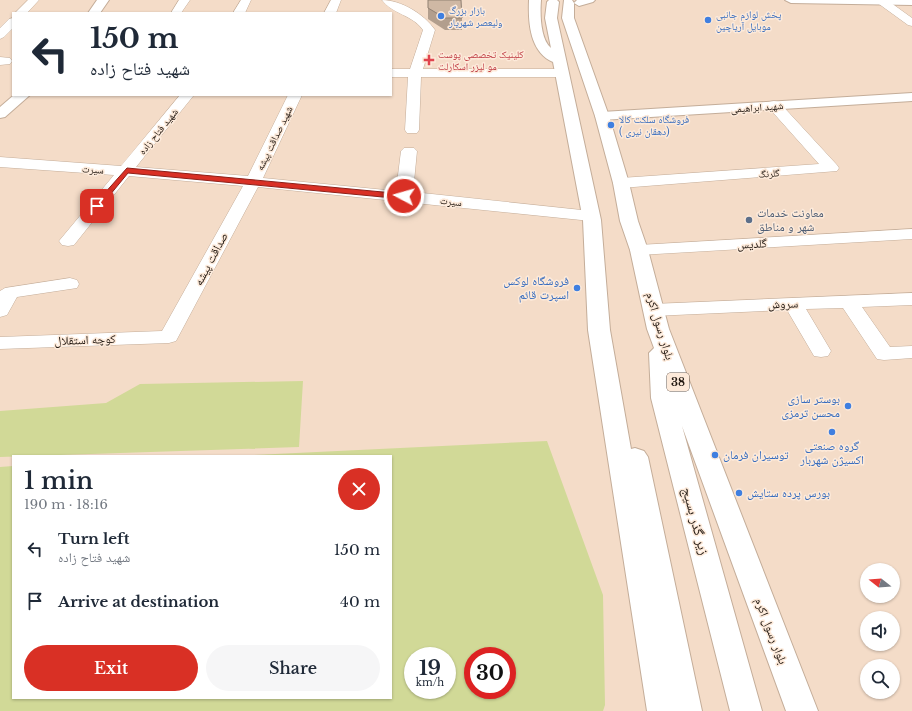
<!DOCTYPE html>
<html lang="en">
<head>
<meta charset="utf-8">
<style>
	body { margin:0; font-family:"Libre Baskerville","Noto Naskh Arabic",serif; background:#f6f6f7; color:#1f2937; height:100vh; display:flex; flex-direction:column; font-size:15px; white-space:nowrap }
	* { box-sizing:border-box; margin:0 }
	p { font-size:13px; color:#747a83 }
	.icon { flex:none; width:22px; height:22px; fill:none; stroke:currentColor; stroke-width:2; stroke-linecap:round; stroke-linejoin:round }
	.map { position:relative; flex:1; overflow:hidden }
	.panel { position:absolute; left:12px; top:455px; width:380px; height:244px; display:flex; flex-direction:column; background:#fff; border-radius:0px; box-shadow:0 1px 3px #0004 }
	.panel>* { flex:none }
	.banner { position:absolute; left:12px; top:12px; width:380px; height:84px; border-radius:0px; box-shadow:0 1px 3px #0004; background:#fff; color:#1f2937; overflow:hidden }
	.needle { width:26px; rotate:287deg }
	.controls { position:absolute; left:860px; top:563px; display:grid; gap:8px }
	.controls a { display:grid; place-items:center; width:40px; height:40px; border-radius:50%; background:#fff; box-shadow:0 1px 3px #0004; font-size:20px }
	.speed { position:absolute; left:404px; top:647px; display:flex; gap:8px; font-size:20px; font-weight:700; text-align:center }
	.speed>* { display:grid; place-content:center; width:52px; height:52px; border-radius:50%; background:#fff; box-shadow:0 1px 3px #0004; line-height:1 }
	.speed small { font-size:10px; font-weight:400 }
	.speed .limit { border:6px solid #d22; background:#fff; color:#111 }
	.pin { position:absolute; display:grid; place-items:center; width:34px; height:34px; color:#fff; margin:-17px; border-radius:8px; box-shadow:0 2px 6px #0006 }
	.me { position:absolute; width:44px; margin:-22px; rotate:276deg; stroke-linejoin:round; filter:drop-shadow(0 0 3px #0008) }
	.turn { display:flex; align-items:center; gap:14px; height:84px; padding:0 12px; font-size:18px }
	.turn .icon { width:52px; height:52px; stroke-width:2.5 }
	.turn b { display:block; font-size:28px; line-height:34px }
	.round { display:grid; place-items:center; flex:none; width:42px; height:42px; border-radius:21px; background:#f6f6f7 }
	.overview { display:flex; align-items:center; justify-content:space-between; height:68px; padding:0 12px }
	h1 { font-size:24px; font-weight:600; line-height:30px }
	.button { display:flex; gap:8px; margin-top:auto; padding:8px 12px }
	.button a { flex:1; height:46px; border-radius:24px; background:#d93025; color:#fff; font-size:16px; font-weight:600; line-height:46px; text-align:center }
	.button a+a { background:#f6f6f7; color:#1f2937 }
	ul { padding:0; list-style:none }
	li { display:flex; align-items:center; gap:12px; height:52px; padding:0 12px }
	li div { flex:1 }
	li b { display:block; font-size:15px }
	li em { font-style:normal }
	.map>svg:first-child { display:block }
	.green { fill:#d1d997; fill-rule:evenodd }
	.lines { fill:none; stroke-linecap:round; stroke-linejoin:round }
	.street-casing { stroke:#c4ad99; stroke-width:1 }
	.secondary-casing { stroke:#c4ad99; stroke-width:2 }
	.primary-casing { stroke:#c4ad99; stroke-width:2 }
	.street { fill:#fff; fill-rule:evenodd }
	.secondary { fill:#fff; fill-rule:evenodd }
	.primary { fill:#fff; fill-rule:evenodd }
	.wall { fill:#b29e8d }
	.building { fill:#cfb8a4; stroke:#918173 }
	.route { fill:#d93025; stroke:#8d1f18 }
	.shop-dot { fill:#3f7fe0; stroke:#fdeada; stroke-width:1.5 }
	.health-dot { fill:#e0444e; stroke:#fdeada; stroke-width:1.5 }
	.service-dot { fill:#5c6f8a; stroke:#fdeada; stroke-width:1.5 }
	.labels { text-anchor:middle; stroke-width:3; stroke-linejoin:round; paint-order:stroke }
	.far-shop-label { font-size:10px; fill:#366cbe; stroke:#fdeada; text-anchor:start }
	.far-health-label { font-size:10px; fill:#be3a42; stroke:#fdeada; text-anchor:start }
	.far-street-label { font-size:10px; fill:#201710; stroke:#fdeada }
	.shield { fill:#fdeada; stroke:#62564d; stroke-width:1 }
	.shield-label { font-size:11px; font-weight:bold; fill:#201710 }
	.service-label { font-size:12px; fill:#4e5e75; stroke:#fdeada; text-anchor:start }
	.street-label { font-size:12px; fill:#201710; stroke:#fdeada }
	.shop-label { font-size:12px; fill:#366cbe; stroke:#fdeada; text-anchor:end }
	.near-street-label { font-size:14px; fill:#201710; stroke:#fdeada }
</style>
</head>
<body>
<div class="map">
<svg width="912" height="711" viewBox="0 0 912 711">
	<rect width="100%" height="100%" fill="#f4dcc8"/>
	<path class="green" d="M303,381L299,447L0,457V411L106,403L140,384Z
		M547,441L603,595L605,705L603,711H0V467L13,466V698H391V456H234ZM413,656H447V690H413ZM473,656H507V690H473Z"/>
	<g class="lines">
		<g class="street-casing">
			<path id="street" d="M28,0H39L27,13H15Z
				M179,0H190L181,13H171Z
				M241,0H251L245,13H233Z
				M331,0H341L336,13H324Z
				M382,0C401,0 424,14 435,30L423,69H561L567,73L561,77H421L419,130L417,133H407L405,130L408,77H391V69H410L423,30C413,15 392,14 382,0Z
				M879,0H887L912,18V26L908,25L879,4L878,2Z
				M13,18V28L4,37L0,39V28L9,19Z
				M0,57L10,58L12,61L10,64L0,65Z
				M180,95H194L136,167L248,176L288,95H302L263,178L396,191L401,151L404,148H414L417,151L413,192L591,211L597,212L599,216L597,220L591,221L258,187L176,341L169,343L0,349V337L162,331L243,186L129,176L74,245L68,246L62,245L59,241L114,175L0,167V157L121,166Z
				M774,101L779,102L837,165L839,168L837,171L621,188L615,186L613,183L615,180L621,178L819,164L769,108L767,105L769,102Z
				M912,229V239L639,255L633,254L630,250L633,246L639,245Z
				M70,278L77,280L79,284L77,288L17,297L7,315L0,317V291L5,288Z
				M912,293V305L862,307L890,347L912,346V358L884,360L877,359L843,308L806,309L831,351L828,356L821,357L814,356L787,310L653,316L646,314L643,310L646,306L653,304Z"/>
		</g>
		<g class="secondary-casing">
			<path id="secondary" d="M97,0H109L100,13H88Z
				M912,93V101L602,120L597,119L595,116L597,113L602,112Z
				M14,95H30L5,117L0,118V107Z"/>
		</g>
		<g class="primary-casing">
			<path id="primary" d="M529,0H541C540,13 540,39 551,48L545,18L547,2L549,0H557L559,2L557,18L601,220L610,330L631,449L635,448L644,451L648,457L702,711H647L588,330L583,220L553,62C530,52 528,23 529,0Z
				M564,0H572L574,3L577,0H595L593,2L579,6L574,3V18L609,116L629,183L638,221L648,250L669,329L818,711H786L682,426L762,711H730L651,398L649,353L654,348L647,329L630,250L620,221L613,183L595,116L562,18Z
				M785,0H912V5L791,3Z"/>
		</g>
		<use href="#street" class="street"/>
		<use href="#secondary" class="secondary"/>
		<use href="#primary" class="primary"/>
	</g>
	<path class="wall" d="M428,0L462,18V30H445L428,19Z"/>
	<path class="building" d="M428,0H461L462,18H445L428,8Z"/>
	<path class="route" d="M127,168L404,194L408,196L404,199L128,173L100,207H95V204Z"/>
	<g class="shop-dot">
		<circle cx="441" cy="16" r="4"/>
		<circle cx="708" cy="20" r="4"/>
		<circle cx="611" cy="125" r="4"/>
		<circle cx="577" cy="288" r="4"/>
		<circle cx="848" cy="406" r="4"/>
		<circle cx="832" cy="432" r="4"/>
		<circle cx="715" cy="455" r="4"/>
		<circle cx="739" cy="493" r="4"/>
	</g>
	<path class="health-dot" d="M427 54h4v4h4v4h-4v4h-4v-4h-4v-4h4z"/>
	<circle class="service-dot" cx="749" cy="220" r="4"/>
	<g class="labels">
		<g class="far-shop-label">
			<text x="449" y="14">بازار بزرگ<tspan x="449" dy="12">ولیعصر شهریار</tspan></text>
			<text x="716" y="18">پخش لوازم جانبی<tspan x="716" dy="12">موبایل آریاچین</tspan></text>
			<text x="619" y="123">فروشگاه سلکت کالا<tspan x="619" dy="12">( دهقان نیری)</tspan></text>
		</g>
		<g class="far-health-label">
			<text x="438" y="58">کلینیک تخصصی پوست<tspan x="438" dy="12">مو لیزر اسکارلت</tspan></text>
		</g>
		<g class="far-street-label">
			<text transform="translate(757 107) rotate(-4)" y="4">شهید ابراهیمی</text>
			<text transform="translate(158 131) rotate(-51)" y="4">شهید فتاح زاده</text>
			<text transform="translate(274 138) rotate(-64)" y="4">شهید صداقت پیشه</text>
			<text transform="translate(93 169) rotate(4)" y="4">سیرت</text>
			<text transform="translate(769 173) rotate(-4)" y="4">گلرنگ</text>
			<text transform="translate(451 201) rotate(6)" y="4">سیرت</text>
		</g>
		<rect class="shield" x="667" y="373" width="22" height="18" rx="3"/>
		<g class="shield-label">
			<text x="678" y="386">38</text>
		</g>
		<g class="service-label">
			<text x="757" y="217">معاونت خدمات<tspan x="757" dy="14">شهر و مناطق</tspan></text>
		</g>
		<g class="street-label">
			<text transform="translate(752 244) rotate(-3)" y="4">گلدیس</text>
			<text transform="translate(211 259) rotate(-62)" y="4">صداقت پیشه</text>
			<text transform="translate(783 304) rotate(-2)" y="4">سروش</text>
			<text transform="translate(660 326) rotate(73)" y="4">بلوار رسول اکرم</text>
			<text transform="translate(85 340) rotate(-2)" y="4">کوچه استقلال</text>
			<text transform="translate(771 631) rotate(69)" y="4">بلوار رسول اکرم</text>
		</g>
		<g class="shop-label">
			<text x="569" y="285">فروشگاه لوکس<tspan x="569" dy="14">اسپرت قائم</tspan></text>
			<text x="840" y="403">بوستر سازی<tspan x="840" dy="14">محسن ترمزی</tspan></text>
			<text x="832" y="450" text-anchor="middle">گروه صنعتی<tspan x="832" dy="14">اکسیژن شهربار</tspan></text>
			<text x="723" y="459" text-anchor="start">توسیران فرمان</text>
			<text x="747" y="497" text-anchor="start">بورس پرده ستایش</text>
		</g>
		<g class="near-street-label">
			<text transform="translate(696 521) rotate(75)" y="5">زیر گذر بسیج</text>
		</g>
	</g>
</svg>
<div class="controls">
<a><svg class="needle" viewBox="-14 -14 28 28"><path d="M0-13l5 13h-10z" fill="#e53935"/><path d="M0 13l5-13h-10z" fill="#747a83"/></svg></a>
<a><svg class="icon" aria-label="sound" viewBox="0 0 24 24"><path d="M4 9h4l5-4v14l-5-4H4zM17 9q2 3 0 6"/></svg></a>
<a><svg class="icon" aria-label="search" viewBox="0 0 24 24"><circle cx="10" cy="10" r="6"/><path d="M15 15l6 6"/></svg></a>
</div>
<div class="speed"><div>19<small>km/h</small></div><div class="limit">30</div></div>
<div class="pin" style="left:97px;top:206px;background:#d93025"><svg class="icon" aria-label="arrive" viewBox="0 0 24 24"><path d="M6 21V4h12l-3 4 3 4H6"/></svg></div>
<svg class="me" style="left:404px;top:196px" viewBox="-20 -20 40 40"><circle r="17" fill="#d93025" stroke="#fff" stroke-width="3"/><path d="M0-11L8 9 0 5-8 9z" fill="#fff"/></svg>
<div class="banner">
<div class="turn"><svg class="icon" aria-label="left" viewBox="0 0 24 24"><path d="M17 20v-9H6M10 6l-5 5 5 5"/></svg><div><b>150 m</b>شهید فتاح زاده</div></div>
</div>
<section class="panel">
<div class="overview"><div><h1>1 min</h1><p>190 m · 18:16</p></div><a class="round" style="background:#d93025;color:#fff"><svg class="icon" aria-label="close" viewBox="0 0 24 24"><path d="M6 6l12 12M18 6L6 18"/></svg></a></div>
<ul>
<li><svg class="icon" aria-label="left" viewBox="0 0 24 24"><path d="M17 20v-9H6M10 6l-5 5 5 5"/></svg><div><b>Turn left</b><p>شهید فتاح زاده</p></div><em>150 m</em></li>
<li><svg class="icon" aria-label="arrive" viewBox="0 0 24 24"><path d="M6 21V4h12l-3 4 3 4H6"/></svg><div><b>Arrive at destination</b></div><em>40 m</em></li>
</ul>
<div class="button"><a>Exit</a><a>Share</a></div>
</section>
</div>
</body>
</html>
